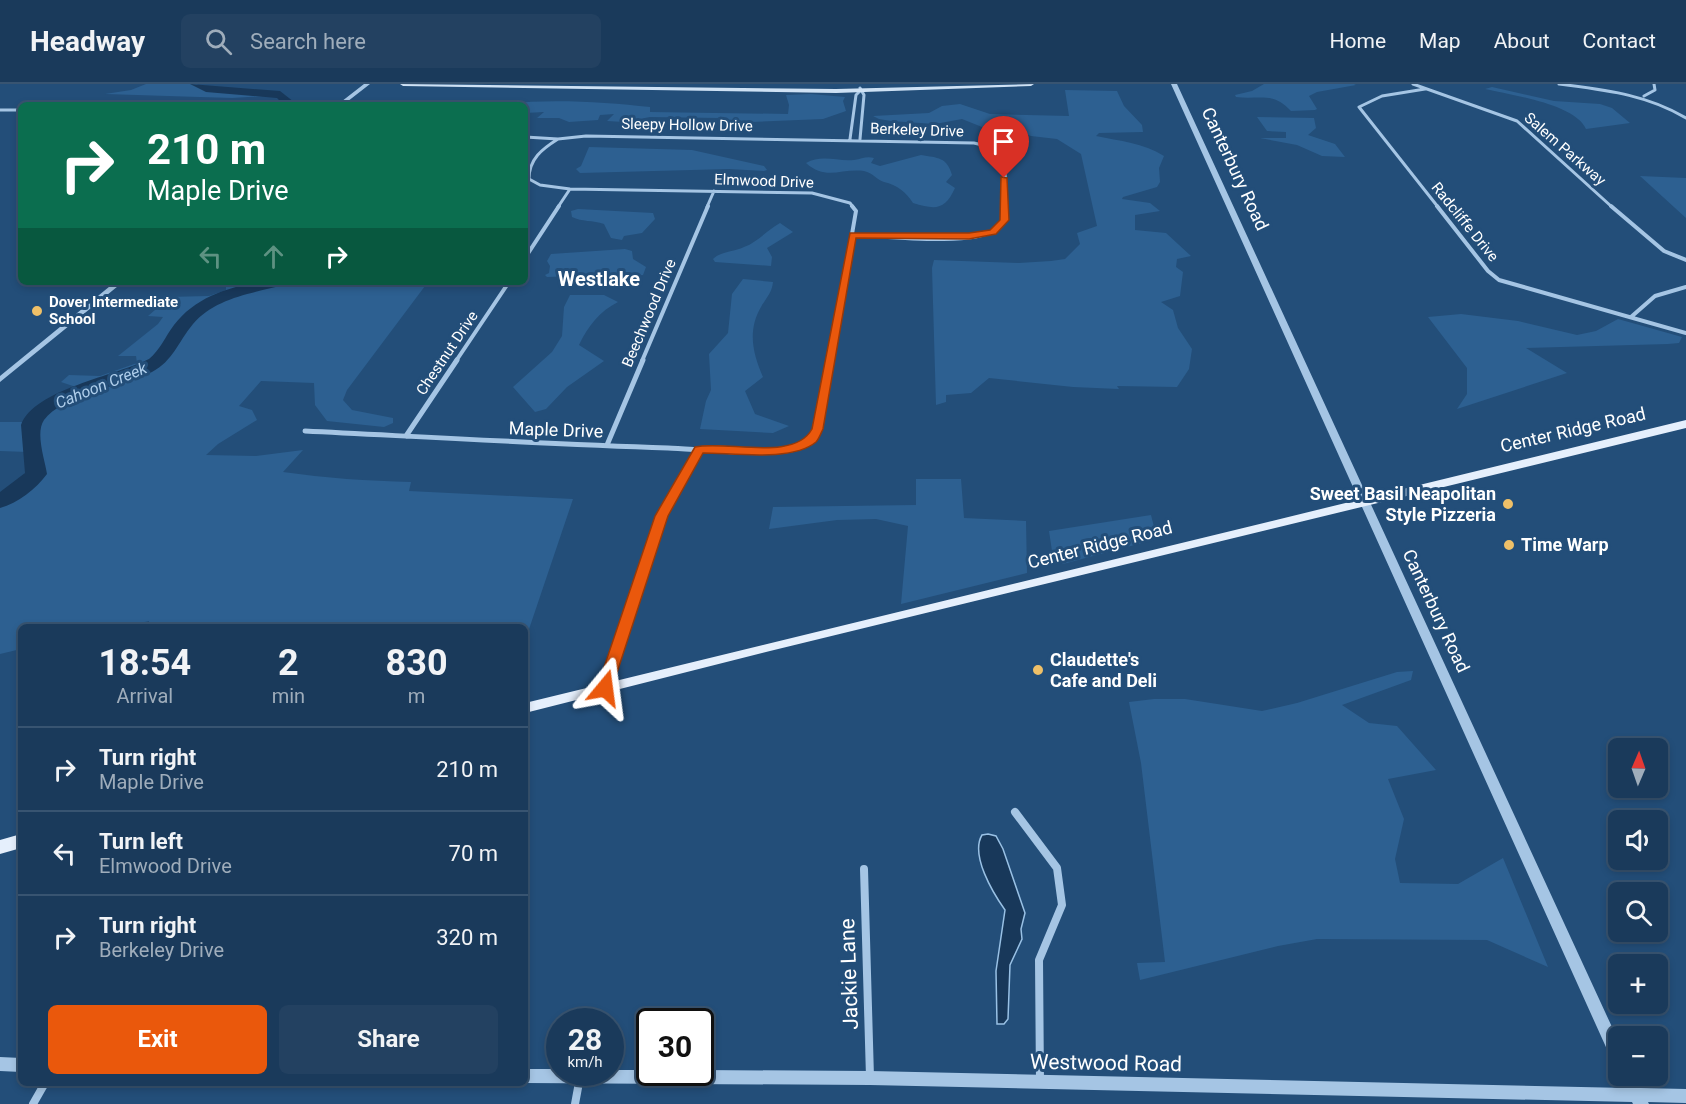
<!DOCTYPE html>
<html lang="en">
<head>
<meta charset="utf-8">
<style>
	body { margin:0; font-family:Roboto,sans-serif; background:#234161; color:#f1f3f6; height:100vh; display:flex; flex-direction:column; font-size:22px; white-space:nowrap }
	* { box-sizing:border-box; margin:0 }
	p { font-size:20px; color:#9fadbb }
	.icon { flex:none; width:33px; height:33px; fill:none; stroke:currentColor; stroke-width:2; stroke-linecap:round; stroke-linejoin:round }
	.map { position:relative; flex:1; overflow:hidden }
	.side { position:absolute; left:18px; top:540px; width:510px; height:462px; display:flex; flex-direction:column; background:#1a3a5b; border-radius:9px; box-shadow:0 3px 9px #0003,0 0 0 2px #385471 }
	.side>* { flex:none }
	.guide { position:absolute; left:18px; top:18px; width:510px; height:183px; border-radius:9px; box-shadow:0 3px 9px #0003,0 0 0 2px #385471; background:#0b6e4f; color:#fff; overflow:hidden }
	.needle { width:39px; rotate:2deg }
	.buttons { position:absolute; left:1608px; top:654px; display:grid; gap:12px }
	.buttons a { display:grid; place-items:center; width:60px; height:60px; border-radius:9px; background:#1a3a5b; box-shadow:0 3px 9px #0003,0 0 0 2px #385471; font-size:30px }
	.speed { position:absolute; left:546px; top:924px; display:flex; gap:12px; font-size:30px; font-weight:700; text-align:center }
	.speed>* { display:grid; place-content:center; width:78px; height:78px; border-radius:50%; background:#1a3a5b; box-shadow:0 3px 9px #0003,0 0 0 2px #385471; line-height:1 }
	.speed small { font-size:15px; font-weight:400 }
	.speed .limit { border:3px solid #111; border-radius:9px; background:#fff; color:#111 }
	.pin { position:absolute; display:grid; place-items:center; width:51px; height:51px; color:#fff; margin:-62px -26px; border-radius:50% 50% 50% 0; rotate:-45deg; box-shadow:0 0 6px #0007 }
	.pin .icon { rotate:45deg }
	.me { position:absolute; width:66px; margin:-33px; rotate:16deg; stroke-linejoin:round; filter:drop-shadow(0 0 4px #0008) }
	.turn { display:flex; align-items:center; gap:21px; height:126px; padding:0 30px; font-size:27px }
	.turn .icon { width:78px; height:78px; stroke-width:2.5 }
	.turn b { display:block; font-size:42px; line-height:51px }
	.lanes { display:flex; align-items:center; height:57px; padding:0 30px; background:#0003; justify-content:center; gap:30px; direction:ltr }
	.lanes .off { opacity:.35 }
	.eta { display:flex; justify-content:space-evenly; align-items:center; height:102px; text-align:center }
	.eta b { font-size:36px; font-weight:700; line-height:42px }
	.primary-button { display:flex; gap:12px; margin-top:auto; padding:12px 30px }
	.primary-button a { flex:1; height:69px; border-radius:9px; background:#ea580c; color:#fff; font-size:24px; font-weight:700; line-height:69px; text-align:center }
	.primary-button a+a { background:#234161; color:#f1f3f6 }
	ul { padding:0; list-style:none }
	li { display:flex; align-items:center; gap:18px; height:84px; padding:0 30px; border-top:2px solid #385471 }
	li div { flex:1 }
	li b { display:block; font-size:22px }
	li em { font-style:normal }
	header { display:flex; align-items:center; gap:36px; box-sizing:border-box; height:84px; padding:0 30px; background:#1a3a5b; border-bottom:2px solid #385471 }
	header strong { font-size:28px }
	nav { display:flex; gap:33px; margin-inline-start:auto; font-size:21px }
	.search { width:420px; height:54px; background:#234161; display:flex; align-items:center; gap:15px; box-sizing:border-box; padding:0 21px; border-radius:9px; color:#9fadbb; font-size:22px }
	.map>svg:first-child { display:block }
	.green { fill:#2d6091 }
	.water { fill:#18385a; stroke:#99c1e5; stroke-width:1.5 }
	.lines { fill:none; stroke-linecap:round; stroke-linejoin:round }
	.river { fill:#18385a; fill-rule:evenodd }
	.minor-far4 { stroke:#a5c5e4; stroke-width:3 }
	.minor-far3 { stroke:#a5c5e4; stroke-width:4 }
	.minor-far2 { stroke:#a5c5e4; stroke-width:5 }
	.minor-far1 { stroke:#a5c5e4; stroke-width:7 }
	.minor { stroke:#a5c5e4; stroke-width:8 }
	.tertiary { fill:#a5c5e4; fill-rule:evenodd }
	.secondary { fill:#cee1f4; fill-rule:evenodd }
	.primary { fill:#e5effc; fill-rule:evenodd }
	.route { fill:#ea580c; stroke:#983908; stroke-width:1.5 }
	.poi-dot { fill:#efc068; stroke:#234e79; stroke-width:2 }
	.labels { text-anchor:middle; stroke-width:6; stroke-linejoin:round; paint-order:stroke }
	.far-street-label { font-size:15px; fill:#fff; stroke:#234e79 }
	.far-poi-label { font-size:15px; font-weight:bold; fill:#fff; stroke:#234e79; text-anchor:start }
	.far-water-label { font-size:16px; font-style:italic; fill:#b0cfec; stroke:#234e79 }
	.street-label { font-size:18px; fill:#fff; stroke:#234e79 }
	.poi-label { font-size:18px; font-weight:bold; fill:#fff; stroke:#234e79; text-anchor:start }
	.far-district-label { font-size:20px; font-weight:bold; fill:#fff; stroke:#234e79 }
	.near-street-label { font-size:21px; fill:#fff; stroke:#234e79 }
</style>
</head>
<body>
<header>
<strong>Headway</strong>
<div class="search"><svg class="icon" aria-label="search" viewBox="0 0 24 24"><circle cx="10" cy="10" r="6"/><path d="M15 15l6 6"/></svg>Search here</div>
<nav><a>Home</a><a>Map</a><a>About</a><a>Contact</a></nav>
</header>
<div class="map">
<svg width="1686" height="1020" viewBox="0 0 1686 1020">
	<rect width="100%" height="100%" fill="#234e79"/>
	<path class="green" d="M146,0H196L206,4L280,11L232,14L105,10L131,6Z
		M1264,0H1354L1356,1L1317,8L1309,12L1317,25L1315,26L1291,27C1273,7 1260,16 1236,13L1235,11L1252,7Z
		M1492,3L1554,17L1600,20L1612,24L1630,39L1586,45C1575,20 1511,11 1485,5Z
		M1065,6L1117,7L1124,22L1142,41L1143,48L1099,49L1096,52C1120,57 1143,59 1164,72L1159,84L1160,98L1157,103L1123,113L1122,115L1150,119L1160,127L1135,131V146L1166,149L1191,172L1177,175L1176,183L1183,188L1180,212L1161,218L1173,226L1178,244L1192,265L1189,285L1177,303L1117,302L1119,305L1073,303L989,294L971,309L946,311V318L936,321L932,184L934,176L1019,179L1051,177L1065,175L1080,160L1077,149L1097,142L1081,70L1057,55L1031,52L1002,41L982,43L962,35L935,40L891,37L879,35L873,32L929,29L942,22L960,20L990,30L1069,32Z
		M811,10L845,13L843,17L846,27L823,35L724,39L720,34L650,33L624,38L607,37L614,30L600,31L598,36L569,38L559,34H537L544,28L525,29V21H499C545,14 604,18 650,23V28L788,30L789,21L786,11Z
		M1257,33L1314,34L1316,44L1308,51L1335,60L1345,73L1322,72L1297,61L1260,54H1286V48L1267,47Z
		M589,63L692,66L764,82L767,86L764,87L729,85L580,89L576,85L581,82Z
		M921,71C938,74 947,73 952,91L946,98L955,104C945,126 936,126 913,119C906,108 897,101 884,98C877,96 873,89 864,87C841,84 826,97 806,79C822,70 838,78 854,76C862,75 866,72 874,74L871,79L880,82Z
		M1640,92L1686,94V134Z
		M578,125L653,129L655,135L642,149L624,152L622,156L611,154L604,140C593,136 582,138 572,133L571,127Z
		M780,139L793,148L767,164L772,173L771,182L715,178L713,175C721,167 734,168 744,163C758,158 767,146 780,139Z
		M625,165L632,167L633,175L646,183L643,191L593,197L574,192L547,193L545,191L549,189L550,182L547,177L551,170Z
		M743,195L773,198C772,209 766,214 761,223C747,247 753,270 763,293L745,307L755,330L789,342L773,349L700,345L706,317L711,306L709,270L728,249L732,210Z
		M226,198H428L347,306L343,316L352,326L393,334V339L384,343L327,337L315,321L314,299L261,297L239,322L252,326L257,336L218,360L206,371L256,372L303,366L283,388C325,394 368,397 411,398L409,407L573,415L525,557V543H149V537L123,543H21V565L0,570V409L24,395L28,368L0,367V338H24L48,315L79,304L61,298L69,291L100,292L137,279L136,272H118L158,240L163,233L148,232L170,213L209,212L226,206Z
		M570,211H604L618,218C600,227 588,242 579,261L604,277L567,303L546,325L535,328L513,303L552,268L562,252L564,223Z
		M1461,230L1518,237L1577,251L1596,247L1618,235L1682,253L1679,259L1668,260L1526,264L1567,289L1457,325L1467,310V284L1428,233Z
		M916,395H961L964,434L1026,437L1027,489L901,520L908,442L876,435L837,436L769,445L773,423L916,421Z
		M1151,431L1157,455L1063,480L1052,467L1049,447Z
		M1413,587L1411,596L1342,621L1369,639L1397,642L1436,686L1388,695L1404,735L1395,775L1400,799L1458,800L1503,774L1548,883L1487,856L1317,855L1278,862L1140,896L1137,879L1165,878L1141,679L1129,618L1154,615H1185L1262,627L1297,619L1397,588Z"/>
	<path class="water" d="M988,750L996,752L1003,765L1025,829L1021,845L1022,855L1010,881L1008,935L1004,940H997L996,887L1005,826C993,809 970,771 982,751Z"/>
	<g class="lines">
		<path class="river" d="M190,0L280,7L294,18L291,21H276L280,17L277,14L206,8Z
			M256,198H286L284,201C252,209 215,214 193,240C178,258 173,277 152,288C124,301 61,312 44,336C35,349 45,376 47,390C36,405 18,419 0,424V408L25,389L21,341C34,305 116,292 149,275C160,266 165,253 174,241C195,214 224,205 256,198Z"/>
		<path class="minor-far4" d="M1413,0L1517,37L1612,123
			M1559,0C1604,6 1646,10 1686,34
			M860,4L864,11L860,55
			M1425,5L1382,12L1359,23L1438,123
			M1644,12L1655,6L1654,0
			M0,26H21
			M525,53L558,55L586,52L974,59C1011,66 1005,93 1006,123
			M558,55C542,65 529,75 529,95L540,101L570,105L812,109L850,119L853,123
			M850,55L856,11L860,7
			M558,123L570,105
			M707,123L714,107"/>
		<path class="minor-far3" d="M1437,122L1488,187L1499,196L1686,249
			M1611,122L1664,167L1686,176
			M853,151C886,152 969,162 995,146C1004,140 1006,131 1006,122
			M525,174L559,122
			M1631,233L1655,212L1686,203
			M456,277L509,198
			M642,277L708,122
			M830,277L856,127L852,122"/>
		<path class="minor-far2" d="M305,347C426,353 547,360 668,364C700,365 777,375 803,360C824,347 826,299 830,276
			M406,352L457,276
			M607,361L643,276
			M649,471L662,432L699,365"/>
		<path class="minor-far1" d="M605,604L650,470"/>
		<path class="minor" d="M1015,728L1057,784L1062,821L1039,876L1040,999
			M864,785L870,993
			M33,1020L45,999
			M575,1020L580,993"/>
		<path class="tertiary" d="M364,0H370L343,21H337Z
			M1171,0H1177L1618,956V978L1613,977L1610,972Z
			M115,198H123L0,298V292Z
			M0,973L21,974V988L0,987Z
			M525,985H560V988H610V986H650V988H700V986L870,987L1626,1004L1620,992H1636L1641,1004L1686,1005V1019L1648,1018L1649,1020H1633L1632,1018L870,1001L525,999Z"/>
		<path class="secondary" d="M400,0L836,5L1034,0L1031,2L836,9L403,2Z"/>
		<path class="primary" d="M1686,336V344L770,567L525,629V619Z
			M21,750V764L0,770V756Z"/>
	</g>
	<path class="route" d="M1001,93L1007,94L1009,136L996,150L969,155L856,154L823,345C821,349 819,355 816,358C792,378 733,369 703,369L668,432L612,604L610,607H600L597,604L655,432L695,363C726,356 794,378 812,345L850,149H969L990,146L1000,136Z"/>
	<g class="poi-dot">
		<circle cx="37" cy="227" r="6"/>
		<circle cx="1508" cy="420" r="6"/>
		<circle cx="1509" cy="461" r="6"/>
		<circle cx="1038" cy="586" r="6"/>
	</g>
	<g class="labels">
		<g class="far-street-label">
			<text transform="translate(687 41) rotate(1)" y="5">Sleepy Hollow Drive</text>
			<text transform="translate(917 46) rotate(2)" y="5">Berkeley Drive</text>
			<text transform="translate(1565 65) rotate(41)" y="5">Salem Parkway</text>
			<text transform="translate(764 97) rotate(2)" y="5">Elmwood Drive</text>
			<text transform="translate(1465 138) rotate(51)" y="5">Radcliffe Drive</text>
			<text transform="translate(649 229) rotate(-67)" y="5">Beechwood Drive</text>
			<text transform="translate(447 269) rotate(-56)" y="5">Chestnut Drive</text>
		</g>
		<g class="far-poi-label">
			<text x="49" y="223">Dover Intermediate<tspan x="49" dy="17">School</tspan></text>
		</g>
		<g class="far-water-label">
			<text transform="translate(101 301) rotate(-22)" y="6">Cahoon Creek</text>
		</g>
		<g class="street-label">
			<text transform="translate(1235 85) rotate(65)" y="6">Canterbury Road</text>
			<text transform="translate(556 346) rotate(2)" y="6">Maple Drive</text>
			<text transform="translate(1573 346) rotate(-13)" y="6">Center Ridge Road</text>
			<text transform="translate(1100 461) rotate(-14)" y="6">Center Ridge Road</text>
			<text transform="translate(1436 527) rotate(65)" y="6">Canterbury Road</text>
		</g>
		<g class="poi-label">
			<text x="1496" y="416" text-anchor="end">Sweet Basil Neapolitan<tspan x="1496" dy="21">Style Pizzeria</tspan></text>
			<text x="1521" y="467">Time Warp</text>
			<text x="1050" y="582">Claudette's<tspan x="1050" dy="21">Cafe and Deli</tspan></text>
		</g>
		<g class="far-district-label">
			<text x="599" y="202">Westlake</text>
		</g>
		<g class="near-street-label">
			<text transform="translate(849 890) rotate(-92)" y="7">Jackie Lane</text>
			<text transform="translate(1106 979) rotate(1)" y="7">Westwood Road</text>
		</g>
	</g>
</svg>
<div class="buttons">
<a><svg class="needle" viewBox="-14 -14 28 28"><path d="M0-13l5 13h-10z" fill="#e53935"/><path d="M0 13l5-13h-10z" fill="#9fadbb"/></svg></a>
<a><svg class="icon" aria-label="sound" viewBox="0 0 24 24"><path d="M4 9h4l5-4v14l-5-4H4zM17 9q2 3 0 6"/></svg></a>
<a><svg class="icon" aria-label="search" viewBox="0 0 24 24"><circle cx="10" cy="10" r="6"/><path d="M15 15l6 6"/></svg></a>
<a>+</a>
<a>−</a>
</div>
<div class="speed"><div>28<small>km/h</small></div><div class="limit">30</div></div>
<div class="pin" style="left:1004px;top:94px;background:#d93025"><svg class="icon" aria-label="arrive" viewBox="0 0 24 24"><path d="M6 21V4h12l-3 4 3 4H6"/></svg></div>
<svg class="me" style="left:605px;top:604px" viewBox="-20 -20 40 40"><path d="M0-17L14 15 0 8-14 15z" fill="#ea580c" stroke="#fff" stroke-width="4"/></svg>
<div class="guide">
<div class="turn"><svg class="icon" aria-label="right" viewBox="0 0 24 24"><path d="M7 20v-9h11M14 6l5 5-5 5"/></svg><div><b>210 m</b>Maple Drive</div></div>
<div class="lanes"><svg class="icon off" aria-label="left" viewBox="0 0 24 24"><path d="M17 20v-9H6M10 6l-5 5 5 5"/></svg><svg class="icon off" aria-label="ahead" viewBox="0 0 24 24"><path d="M12 20V5M6 11l6-6 6 6"/></svg><svg class="icon" aria-label="right" viewBox="0 0 24 24"><path d="M7 20v-9h11M14 6l5 5-5 5"/></svg></div>
</div>
<section class="side">
<div class="eta">
<div><b>18:54</b><p>Arrival</p></div>
<div><b>2</b><p>min</p></div>
<div><b>830</b><p>m</p></div>
</div>
<ul>
<li><svg class="icon" aria-label="right" viewBox="0 0 24 24"><path d="M7 20v-9h11M14 6l5 5-5 5"/></svg><div><b>Turn right</b><p>Maple Drive</p></div><em>210 m</em></li>
<li><svg class="icon" aria-label="left" viewBox="0 0 24 24"><path d="M17 20v-9H6M10 6l-5 5 5 5"/></svg><div><b>Turn left</b><p>Elmwood Drive</p></div><em>70 m</em></li>
<li><svg class="icon" aria-label="right" viewBox="0 0 24 24"><path d="M7 20v-9h11M14 6l5 5-5 5"/></svg><div><b>Turn right</b><p>Berkeley Drive</p></div><em>320 m</em></li>
</ul>
<div class="primary-button"><a>Exit</a><a>Share</a></div>
</section>
</div>
</body>
</html>
